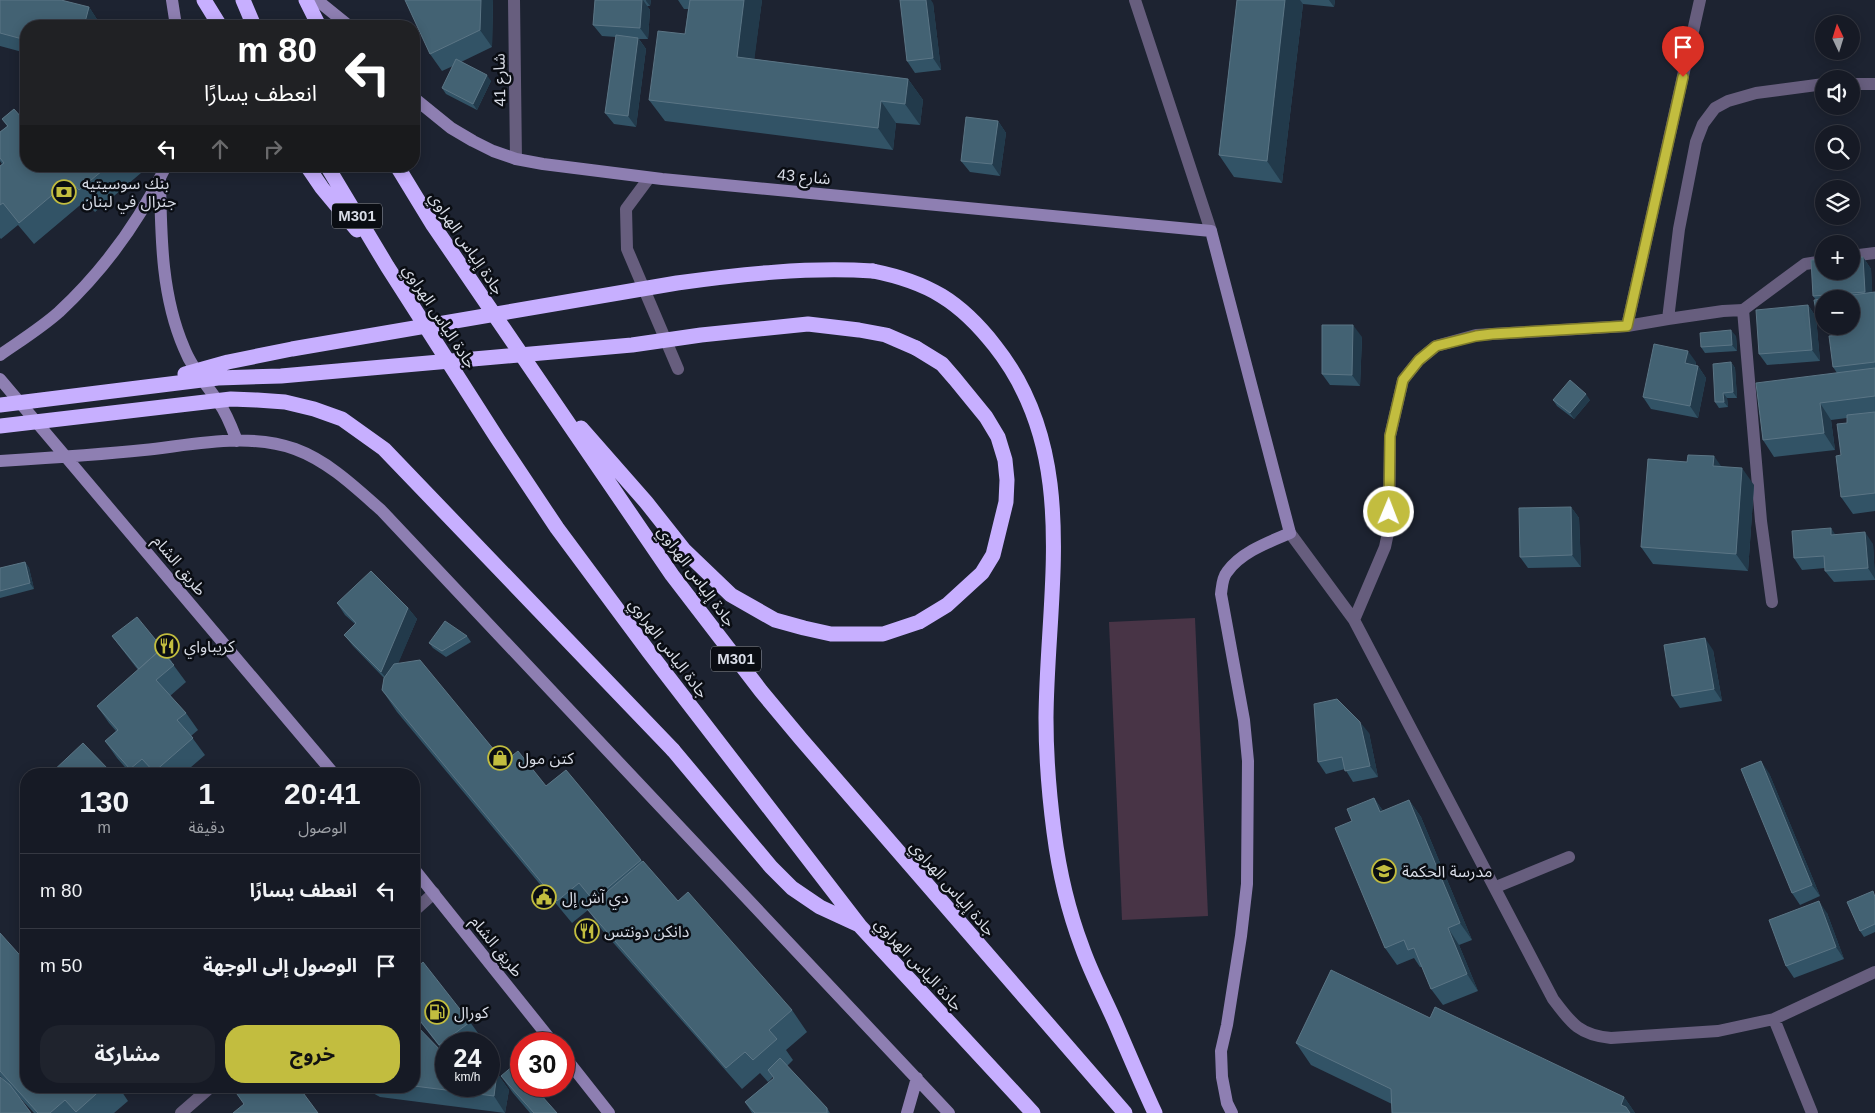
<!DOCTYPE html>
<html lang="ar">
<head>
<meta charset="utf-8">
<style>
	body { margin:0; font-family:Helvetica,"Noto Sans Arabic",sans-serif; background:#1f232d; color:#f1f3f6; direction:rtl; height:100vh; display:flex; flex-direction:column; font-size:19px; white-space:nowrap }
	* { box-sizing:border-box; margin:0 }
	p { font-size:16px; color:#9ea1a7 }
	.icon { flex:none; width:28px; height:28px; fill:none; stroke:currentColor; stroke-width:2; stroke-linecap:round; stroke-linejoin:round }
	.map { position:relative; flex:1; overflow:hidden; direction:ltr }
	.side { position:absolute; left:20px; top:768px; width:400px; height:325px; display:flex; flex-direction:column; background:#161a25; border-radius:20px; box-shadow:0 2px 12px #0003,0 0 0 1px #353842; direction:rtl }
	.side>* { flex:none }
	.guide { position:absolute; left:20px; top:20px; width:400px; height:152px; border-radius:20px; box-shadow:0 2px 12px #0003,0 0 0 1px #353842; direction:rtl; background:#202124; color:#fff; overflow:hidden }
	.needle { width:32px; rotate:356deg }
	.controls { position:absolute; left:1815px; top:15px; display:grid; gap:10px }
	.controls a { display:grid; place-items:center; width:45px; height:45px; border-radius:50%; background:#161a25; box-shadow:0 2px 12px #0003,0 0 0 1px #353842; font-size:25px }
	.speed { position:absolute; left:435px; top:1032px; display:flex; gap:10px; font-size:25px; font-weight:700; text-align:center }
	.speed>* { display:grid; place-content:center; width:65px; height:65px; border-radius:50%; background:#161a25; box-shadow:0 2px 12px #0003,0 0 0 1px #353842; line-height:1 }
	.speed small { font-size:12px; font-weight:400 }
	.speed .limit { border:8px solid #d22; background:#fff; color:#111 }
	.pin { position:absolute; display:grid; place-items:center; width:42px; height:42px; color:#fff; margin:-51px -21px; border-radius:50% 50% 50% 0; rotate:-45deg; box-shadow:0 0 5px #0007 }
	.pin .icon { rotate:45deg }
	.me { position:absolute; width:55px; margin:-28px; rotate:1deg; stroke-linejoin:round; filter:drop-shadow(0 0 4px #0008) }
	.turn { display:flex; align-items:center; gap:18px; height:105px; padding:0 20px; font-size:22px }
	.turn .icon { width:65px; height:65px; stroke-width:2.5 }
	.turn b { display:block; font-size:35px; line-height:42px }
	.lanes { display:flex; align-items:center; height:48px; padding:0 20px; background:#0003; justify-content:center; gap:25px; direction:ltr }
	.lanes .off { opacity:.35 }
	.eta { display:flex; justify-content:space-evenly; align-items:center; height:85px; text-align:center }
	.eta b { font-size:30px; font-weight:700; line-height:35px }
	.cta { display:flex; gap:10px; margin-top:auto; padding:10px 20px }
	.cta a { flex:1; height:58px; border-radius:20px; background:#c2bd3f; color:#111; font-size:20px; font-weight:700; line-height:58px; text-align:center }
	.cta a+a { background:#1f232d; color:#f1f3f6 }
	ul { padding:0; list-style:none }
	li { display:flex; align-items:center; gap:15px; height:75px; padding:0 20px; border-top:1px solid #353842 }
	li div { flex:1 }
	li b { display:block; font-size:19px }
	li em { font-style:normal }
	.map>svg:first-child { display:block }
	.pitch { fill:#483446 }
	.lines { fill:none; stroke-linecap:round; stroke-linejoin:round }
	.lane { stroke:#675e7e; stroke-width:12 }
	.street { stroke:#675e7e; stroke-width:12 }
	.secondary { stroke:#8e7fb2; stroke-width:12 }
	.highway { stroke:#c7afff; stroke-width:15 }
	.highway-bridge { stroke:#c7afff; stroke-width:15 }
	.wall { fill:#325366 }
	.shaded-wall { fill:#223a4b }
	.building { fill:#436273; stroke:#5b7585 }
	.route-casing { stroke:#7e7b29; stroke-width:12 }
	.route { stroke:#c2bd3f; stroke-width:9 }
	.labels { text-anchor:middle; stroke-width:5; stroke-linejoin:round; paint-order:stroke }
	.shield { fill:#0a0d13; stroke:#9a9ea7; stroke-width:1 }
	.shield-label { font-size:15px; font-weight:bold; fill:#d8dce6 }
	.street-label { font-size:16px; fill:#d8dce6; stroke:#0a0d13 }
	.poi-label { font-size:16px; fill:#d8dce6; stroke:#0a0d13; text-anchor:start }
</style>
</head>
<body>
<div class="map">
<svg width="1875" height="1113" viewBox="0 0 1875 1113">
	<rect width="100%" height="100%" fill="#1d2331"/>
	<path class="pitch" d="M1195,618L1208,916L1122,920L1109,622Z"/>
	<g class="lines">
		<path class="lane" d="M649,178L626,209L627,249L678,369
			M1851,256L1875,253
			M1743,310L1805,264L1824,261
			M1496,887L1569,857"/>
		<path class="street" d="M514,0L516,159
			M1135,0L1211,231
			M1851,84H1875
			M1668,319L1723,311L1743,310L1761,521L1772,602
			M1627,326L1700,0
			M1290,533L1354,620L1553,999C1571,1023 1579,1035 1611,1038L1718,1031L1774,1019L1812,1113
			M1354,620L1385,547L1389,528L1390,436L1403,380L1419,360L1436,346L1476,335L1627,326L1668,319L1679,229L1696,142L1703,124L1715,108L1728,101L1756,93L1824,84
			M414,911L434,893
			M1774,1019L1875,972
			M181,1113L212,1086"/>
		<path class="secondary" d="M172,0L176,26
			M317,0L349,26
			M414,98L451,128L473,141L493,151L516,159L543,164L662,179L1211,231L1290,533C1269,542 1241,552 1227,572C1222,578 1222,587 1221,594L1244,720L1248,761L1247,884L1241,936L1227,1025L1221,1051L1222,1077L1227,1103L1232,1113
			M160,178C161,235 161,295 184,348C192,369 207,385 219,403C227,414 232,428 237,441
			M0,355C20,341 41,328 59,312C103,271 140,220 166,166
			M0,379L334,774
			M0,461C48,458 96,455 144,450C192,445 248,432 295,449C328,461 355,487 381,510L949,1113
			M414,869L554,1044
			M564,1056L609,1113
			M907,1113L917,1078"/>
		<path class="highway" d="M204,0L220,26
			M243,0L254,26
			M306,0L319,26
			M307,166L322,188L357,230
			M327,166L387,266L497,438L557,528L649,652L860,926L1033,1113
			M397,166L433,225L672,575L761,691L801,739L1125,1113
			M873,271C928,282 960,301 995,346C1081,454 1047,591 1046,718C1046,756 1049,794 1054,832C1059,871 1068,910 1082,947C1091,973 1104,997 1115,1022C1128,1052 1141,1083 1155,1113
			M581,428L646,502L684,550L731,595L775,620L804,628L831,634H883L919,622L947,605L982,573L993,555L1006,502L1007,480L1005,460L998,437L986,417L955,379L942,364L916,348
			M673,750L771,867L792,888L820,907L859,925"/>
		<path class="highway-bridge" d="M185,374L228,362L292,349L677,283C742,274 807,267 873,271
			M0,405L218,378L281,376L632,345L701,335L808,324L859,330L886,335L916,348
			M0,426L231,399L257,400L285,402L314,409L342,419L384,449L673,750"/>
	</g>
	<path class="wall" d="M0,0L89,7L100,24L26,26V53L0,46Z
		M493,0L492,47L461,62L491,81L477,110L446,94L442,88L453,66L442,71L430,54Z
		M595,0H651L650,6H647L650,10L648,39H639L646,49L636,127L614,124L605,113L616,37L602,36L593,25Z
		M678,0H762L754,59L908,79L923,100L920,125L896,123L893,150L665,121L649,100L685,34L688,9H684Z
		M1237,0H1335L1334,7L1303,4L1282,183L1234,177L1219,155Z
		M933,3L941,70L915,73L907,61Z
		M14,109L26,166H136L141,173L95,212L85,201L34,244L18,225L1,239L0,238V166L2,164L0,161V132L7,126L2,119Z
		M998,121L1006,133L1000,176L970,172L961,161Z
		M1863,257L1871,269L1872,293L1875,292V511L1853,514L1841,497V455L1847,423V418L1831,420L1835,450L1774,457L1763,440L1837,373L1833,367L1842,335L1851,326L1824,299V326H1840L1825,328L1817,316L1816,300L1813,296Z
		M1808,305L1816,317L1820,361L1767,365L1759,354Z
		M1736,336L1737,351L1705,353L1701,347Z
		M1362,337L1360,386L1330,385L1322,374Z
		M1696,362V366H1698L1706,378L1698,418L1651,409L1643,397Z
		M1731,362L1735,368L1737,398H1727L1728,407L1719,408L1715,402Z
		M1553,400H1590L1574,419L1557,406Z
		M1721,467L1754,485L1748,571L1653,564L1641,547Z
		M1571,507L1579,518L1581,567L1528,568L1520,557Z
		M1835,535L1873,544L1875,580L1834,582L1825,571V568L1802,570L1794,558Z
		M25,562L29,568L34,589L0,598V568Z
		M337,603L408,608L417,619L398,663L504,762L546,786L566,770L642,861L678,901L792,1010L807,1032L786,1050L793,1060L787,1066L827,1108L830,1113H752L745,1102L774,1078L773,1077L768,1082L760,1073L742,1089L602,930L588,910L572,923L397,712L382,690L384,678L353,646L344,635L355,624L345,615Z
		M112,636L164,650L172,662V663L186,682L170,696L186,713L198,730L191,736L205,755L183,774H131L117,758L105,741L116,731L109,723L97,706L138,670L121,648Z
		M467,636L471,642L446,657L433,648L429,643Z
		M1713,650L1722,701L1680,708L1672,696Z
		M1369,733L1378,777L1353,782L1345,769L1326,774L1318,762Z
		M1769,773L1820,896L1800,905L1792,893Z
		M1374,798L1383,811L1409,800L1421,817L1472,940L1459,945L1478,991L1443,1005L1431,989L1422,967H1420L1414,958L1397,965L1385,948L1352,821Z
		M1875,895V932L1864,937L1860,931Z
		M1827,913L1844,959L1794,978L1786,966Z
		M0,933L26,1086H118L128,1101L114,1113H34L0,1076Z
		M414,970L470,1022L478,1033L465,1044H446V1055L414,1014Z
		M1430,1018L1624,1097L1635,1113H1392V1104L1311,1065L1296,1043Z
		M497,1073L509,1090L505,1113L380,1097L360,1086H446Z
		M501,1076L557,1113H530L513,1093Z"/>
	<path class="shaded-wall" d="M481,0H493L492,47L480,30Z
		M642,0H643L650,10L648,39L640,28Z
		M646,0H651L650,6L646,1Z
		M744,0H762L752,78L737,57Z
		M926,0H931L933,3L941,70L933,58Z
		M1285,0H1300L1303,4L1282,183L1267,161Z
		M1329,0H1335L1334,7Z
		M89,7L100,24V26H84Z
		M638,38L646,49L636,127L628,116Z
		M487,75L491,81L477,110L473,104Z
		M908,79L923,100L920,125L905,104Z
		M881,101L896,123L893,150L878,128Z
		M998,121L1006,133L1000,176L992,164Z
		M1863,257L1871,269L1873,304L1865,292Z
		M1808,305L1816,317L1820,361L1812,350Z
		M1353,325L1362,337L1360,386L1352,375Z
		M1731,330L1736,336L1737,351L1732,345Z
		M1688,351L1696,362L1694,375L1685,363Z
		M1731,362L1735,368L1737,398L1733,392Z
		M1698,366L1706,378L1698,418L1690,406Z
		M1723,393L1727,398L1728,407L1724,402Z
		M1586,394L1590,400L1574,419L1570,413Z
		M1820,403L1831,420L1835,450L1824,433Z
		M1714,456L1726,473L1713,466Z
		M1742,468L1754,485L1748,571L1736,554Z
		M1571,507L1579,518L1581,567L1572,555Z
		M1831,528L1839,540L1831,535Z
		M1865,532L1873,544L1875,579L1868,568Z
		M25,562L29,568L34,589L30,583Z
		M408,608L417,619L390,683L381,672Z
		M1705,638L1713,650L1722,701L1714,689Z
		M1360,722L1369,733L1378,777L1370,766Z
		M1761,761L1769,773L1820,896L1812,885Z
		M1374,798L1386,815L1380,812Z
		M1409,800L1421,817L1472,940L1460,923Z
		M1819,901L1827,913L1844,959L1836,947Z
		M1448,928L1459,945L1478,991L1467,974Z
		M497,1073L509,1090L505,1113L494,1096Z
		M1624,1097L1635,1113H1627L1621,1105Z"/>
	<path class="building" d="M0,0H61L89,7L84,26H26V40L0,33Z
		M405,0H481L480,30L430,54Z
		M595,0H642L640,28L593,25Z
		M690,0H744L737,57L908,79L905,104L881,101L878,128L649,100L658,31L685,34Z
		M900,0H926L933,58L907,61Z
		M1237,0H1285L1267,161L1219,155Z
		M616,35L638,38L628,116L605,113Z
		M456,59L487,75L473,104L442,88Z
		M14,109L22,118L26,114V166H108L79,190L70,180L19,223L3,203L0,205V166L4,163L0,158V132L8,126L2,119Z
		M966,117L998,121L992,164L961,161Z
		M1863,257L1865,292L1813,296L1811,260L1824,259V271H1851V258Z
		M1875,292V362L1833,367L1829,336L1842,335L1841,326H1851V299H1824V316H1817L1814,300Z
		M1808,305L1812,350L1759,354L1756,310Z
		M1322,325H1353L1352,375L1322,374Z
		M1731,330L1732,345L1701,347L1700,333Z
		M1654,344L1688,351L1685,363L1698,366L1690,406L1643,397Z
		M1731,362L1733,392L1723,393L1724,402H1715L1713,364Z
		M1875,368V396L1820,403L1824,433L1763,440L1756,383Z
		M1570,380L1586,394L1570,413L1553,400Z
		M1875,412V493L1841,497L1836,456L1841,455L1837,424L1847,423V415Z
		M1688,455L1714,456L1713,466L1742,468L1736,554L1641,547L1648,459L1687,462Z
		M1571,507L1572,555L1520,557L1519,508Z
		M1831,528V535L1865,532L1868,568L1825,571L1824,556L1794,558L1792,531Z
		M25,562L30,583L0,591V568Z
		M371,571L408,608L381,672L344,635L356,623L337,603Z
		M137,617L164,650L162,652L160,650L139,669L112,636Z
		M445,621L467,636L442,651L429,643Z
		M1705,638L1714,689L1672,696L1664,645Z
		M160,650L174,665L156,680L186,713L177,720L193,738L154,772L142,759L130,769L105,741L118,730L97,706Z
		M420,660L504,762L518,751L546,786L566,770L641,860L593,900L579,883L557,901L382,690L384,678L394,664Z
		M1337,699L1360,722L1370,766L1345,771L1342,757L1318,762L1314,704Z
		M83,743L109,770L105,774H50Z
		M1761,761L1812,885L1792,893L1741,769Z
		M1374,798L1380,812L1409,800L1460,923L1448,928L1467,974L1431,989L1414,948L1408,950L1404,940L1385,948L1335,828L1352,821L1347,809Z
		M643,861L678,901L688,892L792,1010L769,1030L777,1039L753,1060L745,1052L726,1068L587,909Z
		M1873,891L1875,897V924L1860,931L1847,902Z
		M1819,901L1836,947L1786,966L1769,920Z
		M0,933L26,962V1086H105L76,1112L65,1100L50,1113H38L0,1071Z
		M423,962L470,1022L439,1045L414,1013V970Z
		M1331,970L1430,1018L1435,1007L1624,1097L1621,1105L1626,1107L1630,1113H1392L1391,1089L1296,1043Z
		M414,1023L446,1056V1086H489V1071L497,1073L494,1096L414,1086Z
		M780,1058L827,1108V1113H755L745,1102L774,1078L768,1070Z
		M514,1065L521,1073V1086H533L557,1113H534L501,1076Z
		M0,1077L10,1085L31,1113H0Z
		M247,1086H298L318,1113H233L244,1104L237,1094Z"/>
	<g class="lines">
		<g class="route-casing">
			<path id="route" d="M1389,512L1390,436L1403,380L1419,360L1436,346L1476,336L1492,334L1627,326L1683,77"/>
		</g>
		<use href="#route" class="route"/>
	</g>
	<defs>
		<g id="bank-ring" transform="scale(1.25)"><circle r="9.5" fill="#0a0d13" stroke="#c2bd3f" stroke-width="1.5"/><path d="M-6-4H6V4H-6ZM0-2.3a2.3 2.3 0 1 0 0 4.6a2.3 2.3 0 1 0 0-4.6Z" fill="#c2bd3f"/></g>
		<g id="restaurant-ring" transform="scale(1.25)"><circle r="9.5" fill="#0a0d13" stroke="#c2bd3f" stroke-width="1.5"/><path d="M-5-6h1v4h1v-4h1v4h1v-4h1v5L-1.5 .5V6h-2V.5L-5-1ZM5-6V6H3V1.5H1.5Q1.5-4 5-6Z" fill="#c2bd3f"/></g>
		<g id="shop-ring" transform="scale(1.25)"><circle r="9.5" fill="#0a0d13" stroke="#c2bd3f" stroke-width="1.5"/><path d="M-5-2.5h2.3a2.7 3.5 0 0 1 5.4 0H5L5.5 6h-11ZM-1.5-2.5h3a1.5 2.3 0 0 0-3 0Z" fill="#c2bd3f"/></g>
		<g id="university-ring" transform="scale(1.25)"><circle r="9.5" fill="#0a0d13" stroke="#c2bd3f" stroke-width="1.5"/><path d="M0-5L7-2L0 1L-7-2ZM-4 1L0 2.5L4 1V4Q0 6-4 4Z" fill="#c2bd3f"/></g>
		<g id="civic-ring" transform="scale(1.25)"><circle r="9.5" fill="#0a0d13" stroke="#c2bd3f" stroke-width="1.5"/><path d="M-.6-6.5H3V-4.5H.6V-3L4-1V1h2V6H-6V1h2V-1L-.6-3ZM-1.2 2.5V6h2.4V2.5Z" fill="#c2bd3f"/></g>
		<g id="fuel-ring" transform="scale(1.25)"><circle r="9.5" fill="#0a0d13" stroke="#c2bd3f" stroke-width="1.5"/><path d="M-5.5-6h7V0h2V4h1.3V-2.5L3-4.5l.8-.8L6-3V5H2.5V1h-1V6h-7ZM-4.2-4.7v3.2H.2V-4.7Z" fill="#c2bd3f"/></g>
	</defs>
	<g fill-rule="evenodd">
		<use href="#bank-ring" x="64" y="192"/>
		<use href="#restaurant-ring" x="167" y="646"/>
		<use href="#shop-ring" x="500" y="758"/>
		<use href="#university-ring" x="1384" y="871"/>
		<use href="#civic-ring" x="544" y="897"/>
		<use href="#restaurant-ring" x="587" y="931"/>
		<use href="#fuel-ring" x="437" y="1012"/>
	</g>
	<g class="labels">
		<g class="shield">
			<rect x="332" y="203.5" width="50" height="25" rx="4"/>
			<rect x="711" y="646.5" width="50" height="25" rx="4"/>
		</g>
		<g class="shield-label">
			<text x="357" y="221">M301</text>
			<text x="736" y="664">M301</text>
		</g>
		<g class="street-label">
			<text transform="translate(499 80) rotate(-91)" y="6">شارع 41</text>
			<text transform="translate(804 176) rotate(5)" y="6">شارع 43</text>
			<text transform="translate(467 243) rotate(56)" y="6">جادة إلياس الهراوي</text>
			<text transform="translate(440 316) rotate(57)" y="6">جادة الياس الهراوي</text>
			<text transform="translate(180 565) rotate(50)" y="6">طريق الشام</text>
			<text transform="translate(697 576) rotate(54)" y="6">جادة إلياس الهراوي</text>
			<text transform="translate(669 648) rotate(53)" y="6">جادة الياس الهراوي</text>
			<text transform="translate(953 888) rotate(49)" y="6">جادة إلياس الهراوي</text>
			<text transform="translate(497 946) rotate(51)" y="6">طريق الشام</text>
			<text transform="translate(919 964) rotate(47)" y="6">جادة الياس الهراوي</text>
		</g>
		<g class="poi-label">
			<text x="82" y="189">بنك سوسيتيه<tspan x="82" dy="18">جنرال في لبنان</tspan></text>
			<text x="184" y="652">كريباواي</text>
			<text x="518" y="764">كتن مول</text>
			<text x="1402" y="877">مدرسة الحكمة</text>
			<text x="562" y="903">دي آش إل</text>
			<text x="604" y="937">دانكن دونتس</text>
			<text x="454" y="1018">كورال</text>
		</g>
	</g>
</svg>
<div class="controls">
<a><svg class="needle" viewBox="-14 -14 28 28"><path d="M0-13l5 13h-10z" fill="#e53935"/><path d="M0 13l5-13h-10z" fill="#9ea1a7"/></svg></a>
<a><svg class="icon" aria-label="sound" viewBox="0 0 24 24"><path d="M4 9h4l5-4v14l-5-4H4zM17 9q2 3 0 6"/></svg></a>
<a><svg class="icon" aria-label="search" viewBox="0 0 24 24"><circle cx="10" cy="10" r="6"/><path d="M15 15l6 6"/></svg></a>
<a><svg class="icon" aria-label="layers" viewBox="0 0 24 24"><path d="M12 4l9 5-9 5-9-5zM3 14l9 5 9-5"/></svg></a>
<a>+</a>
<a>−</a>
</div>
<div class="speed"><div>24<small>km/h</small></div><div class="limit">30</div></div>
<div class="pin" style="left:1683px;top:77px;background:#d93025"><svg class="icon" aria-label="arrive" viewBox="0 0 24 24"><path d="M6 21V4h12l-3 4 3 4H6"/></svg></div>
<svg class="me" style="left:1389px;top:512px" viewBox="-20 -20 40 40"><circle r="17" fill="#c2bd3f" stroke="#fff" stroke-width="3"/><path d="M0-11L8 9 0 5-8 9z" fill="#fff"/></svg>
<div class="guide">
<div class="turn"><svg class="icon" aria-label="left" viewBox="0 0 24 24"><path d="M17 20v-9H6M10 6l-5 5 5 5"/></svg><div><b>80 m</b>انعطف يسارًا</div></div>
<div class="lanes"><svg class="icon" aria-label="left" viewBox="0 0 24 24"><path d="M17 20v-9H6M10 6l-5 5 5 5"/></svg><svg class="icon off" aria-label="ahead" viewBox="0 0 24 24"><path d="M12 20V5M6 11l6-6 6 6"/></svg><svg class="icon off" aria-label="right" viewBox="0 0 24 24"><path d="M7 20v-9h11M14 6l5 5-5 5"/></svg></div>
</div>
<section class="side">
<div class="eta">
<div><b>20:41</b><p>الوصول</p></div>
<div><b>1</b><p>دقيقة</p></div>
<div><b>130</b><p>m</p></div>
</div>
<ul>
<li><svg class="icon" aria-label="left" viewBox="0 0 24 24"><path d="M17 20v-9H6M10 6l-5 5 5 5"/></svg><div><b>انعطف يسارًا</b></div><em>80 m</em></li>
<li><svg class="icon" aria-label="arrive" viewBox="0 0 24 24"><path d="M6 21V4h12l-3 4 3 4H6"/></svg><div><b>الوصول إلى الوجهة</b></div><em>50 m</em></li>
</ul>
<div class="cta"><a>خروج</a><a>مشاركة</a></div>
</section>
</div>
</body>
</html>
